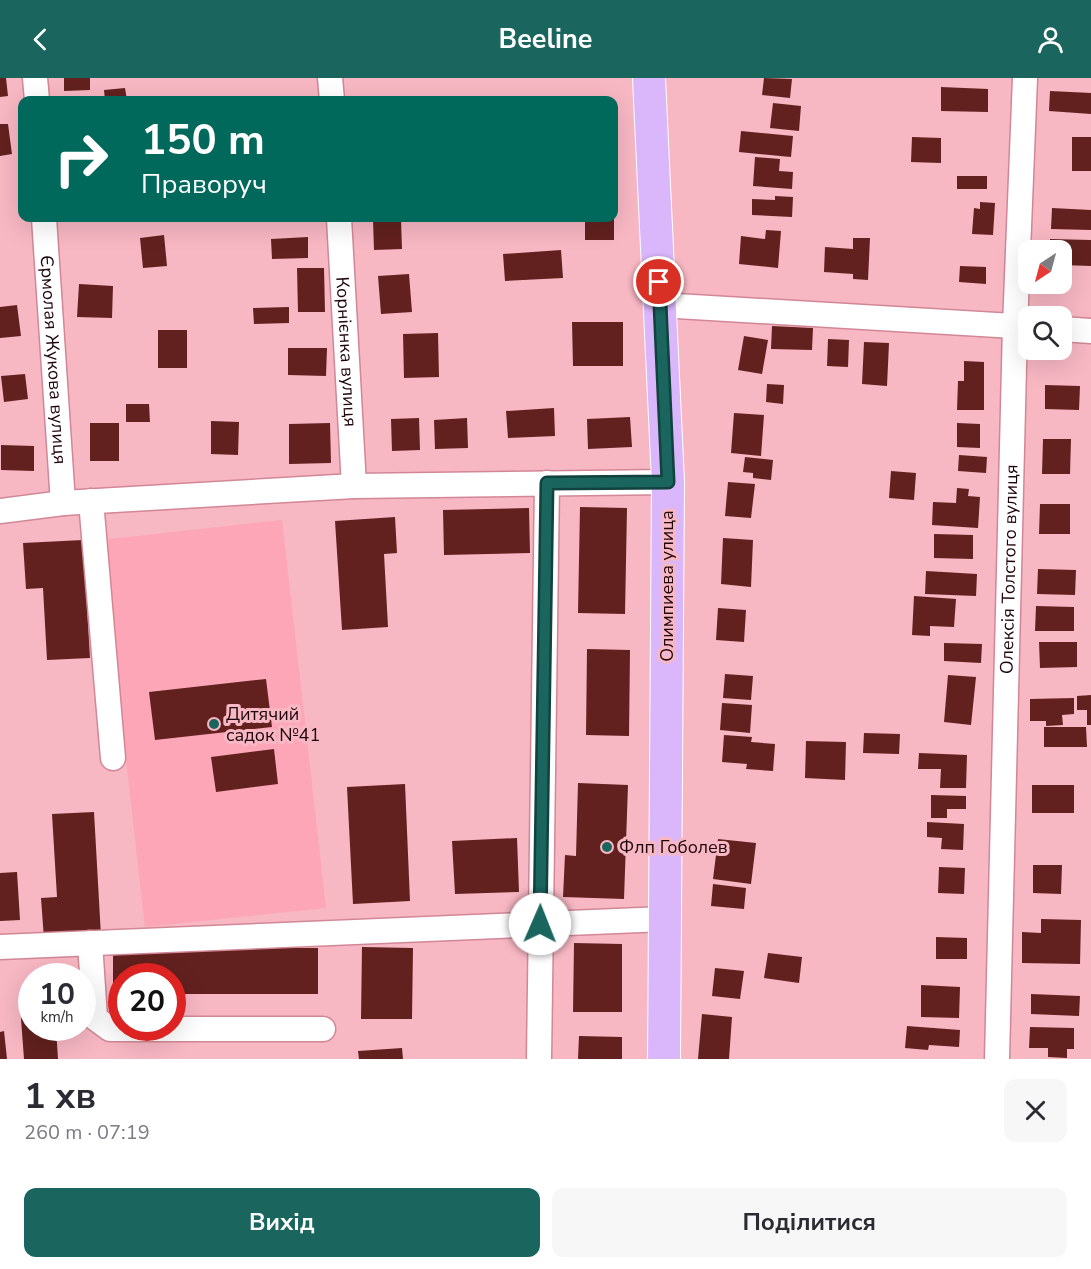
<!DOCTYPE html>
<html lang="uk">
<head>
<meta charset="utf-8">
<style>
	body { margin:0; font-family:"Nunito Sans",sans-serif; background:#f7f7f7; color:#2b2b33; height:100vh; display:flex; flex-direction:column; font-size:22px; white-space:nowrap }
	* { box-sizing:border-box; margin:0 }
	p { font-size:20px; color:#7c7c81 }
	.icon { flex:none; width:33px; height:33px; fill:none; stroke:currentColor; stroke-width:2; stroke-linecap:round; stroke-linejoin:round }
	.map { position:relative; height:981px; overflow:hidden }
	.side { display:flex; flex-direction:column; background:#fff; flex:1 }
	.side>* { flex:none }
	.banner { position:absolute; left:18px; top:18px; width:600px; height:126px; border-radius:12px; box-shadow:0 6px 24px #0002; background:#00695c; color:#fff; overflow:hidden }
	.needle { width:39px; rotate:216deg }
	.controls { position:absolute; left:1018px; top:162px; display:grid; gap:12px }
	.controls a { display:grid; place-items:center; width:54px; height:54px; border-radius:12px; background:#fff; box-shadow:0 6px 24px #0002; font-size:30px }
	.speed { position:absolute; left:18px; top:885px; display:flex; gap:12px; font-size:30px; font-weight:700; text-align:center }
	.speed>* { display:grid; place-content:center; width:78px; height:78px; border-radius:50%; background:#fff; box-shadow:0 6px 24px #0002; line-height:1 }
	.speed small { font-size:15px; font-weight:400 }
	.speed .limit { border:9px solid #d22; background:#fff; color:#111 }
	.pin { position:absolute; display:grid; place-items:center; width:51px; height:51px; color:#fff; margin:-26px; border:3px solid #fff; border-radius:50%; box-shadow:0 2px 6px #0007 }
	.me { position:absolute; width:66px; margin:-33px; rotate:1deg; stroke-linejoin:round; filter:drop-shadow(0 0 4px #0008) }
	.turn { display:flex; align-items:center; gap:21px; height:126px; padding:0 24px; font-size:27px }
	.turn .icon { width:78px; height:78px; stroke-width:2.5 }
	.turn b { display:block; font-size:42px; line-height:51px }
	.round { display:grid; place-items:center; flex:none; width:63px; height:63px; border-radius:12px; background:#f7f7f7 }
	.summary { display:flex; align-items:center; justify-content:space-between; height:102px; padding:0 24px }
	h1 { font-size:36px; font-weight:700; line-height:45px }
	.button { display:flex; gap:12px; margin-top:auto; padding:12px 24px }
	.button a { flex:1; height:69px; border-radius:12px; background:#1a665f; color:#fff; font-size:24px; font-weight:700; line-height:69px; text-align:center }
	.button a+a { background:#f7f7f7; color:#2b2b33 }
	header { display:flex; justify-content:space-between; align-items:center; height:78px; padding:0 24px; background:#1a665f; color:#fff; font-size:27px; font-weight:700 }
	.map>svg:first-child { display:block }
	.built { fill:#fda6b8 }
	.building { fill:#62211e }
	.lines { fill:none; stroke-linecap:round; stroke-linejoin:round }
	.minor-casing { stroke:#d28796; stroke-width:27 }
	.major-casing { stroke:#fff; stroke-width:34 }
	.minor { stroke:#fff; stroke-width:24 }
	.major { stroke:#dab7fb; stroke-width:32 }
	.route-casing { stroke:#11423e; stroke-width:15 }
	.route { stroke:#1a665f; stroke-width:10 }
	.poi-dot { fill:#1a665f; stroke:#f7b7c3; stroke-width:2 }
	.labels { text-anchor:middle; stroke-width:6; stroke-linejoin:round; paint-order:stroke }
	.street-label { font-size:18px; fill:#1f050c; stroke:#f7b7c3 }
	.poi-label { font-size:18px; fill:#1f050c; stroke:#f7b7c3; text-anchor:start }
</style>
</head>
<body>
<header><svg class="icon" aria-label="back" viewBox="0 0 24 24"><path d="M15 5l-7 7 7 7"/></svg>Beeline<svg class="icon" aria-label="person" viewBox="0 0 24 24"><circle cx="12" cy="8" r="4"/><path d="M4 21q1-7 8-7t8 7"/></svg></header>
<div class="map">
<svg width="1091" height="981" viewBox="0 0 1091 981">
	<rect width="100%" height="100%" fill="#f7b7c3"/>
	<path class="built" d="M282,442L326,830L145,849L101,462Z"/>
	<path class="building" d="M0,0H6L8,18L0,19Z
		M64,0H90V12L64,13Z
		M764,0L792,1L790,20L762,17Z
		M941,9L988,11V34L941,33Z
		M125,10L127,22H105L104,12Z
		M1050,13L1091,15V36L1049,33Z
		M575,19H609V22H575Z
		M773,25L801,28L799,53L770,50Z
		M0,46H8L12,76L0,78Z
		M741,53L793,58L791,79L739,74Z
		M912,59L941,60V85L911,84Z
		M1072,59H1091V93H1072Z
		M755,79L780,81L779,93L793,94L792,111L753,108Z
		M957,98H987V111H957Z
		M775,118L793,119L792,139L752,137V121L775,122Z
		M980,124L995,125L993,157L972,156L974,130L980,131Z
		M1052,130L1091,132V152L1051,151Z
		M568,140H614V162H585V144H568Z
		M401,141L402,171L374,172L373,142Z
		M766,152L781,153L778,190L739,186L741,158L765,161Z
		M164,157L167,188L143,190L140,160Z
		M308,159V180L272,181L271,161Z
		M853,160H870L868,202L853,201V196L824,194L825,169L853,171Z
		M1050,161L1091,162V188L1062,187V172H1049Z
		M561,172L563,200L505,203L503,176Z
		M960,188L986,189V206L959,204Z
		M297,190H324L325,234H298Z
		M409,196L412,234L381,236L378,198Z
		M79,206L113,208L112,240L77,239Z
		M17,227L21,258L0,260V229Z
		M289,229V245L254,246L253,230Z
		M572,244H623V288H573Z
		M772,248L813,250L812,272L771,271Z
		M158,252H187V290H158Z
		M438,255L439,299L404,300L403,256Z
		M744,258L768,262L762,296L738,292Z
		M828,261L849,262L848,289L827,288Z
		M864,264L889,265L887,308L862,306Z
		M288,270H327L326,298L288,297Z
		M964,283L984,284V332H957L958,303H964Z
		M25,296L28,321L4,324L1,298Z
		M767,306L784,307L783,326L766,324Z
		M1045,307L1080,308L1079,332L1045,331Z
		M126,326H149L150,344H126Z
		M554,330L555,358L508,360L506,333Z
		M734,335L764,337L761,378L731,375Z
		M630,339L632,369L588,371L587,341Z
		M419,340L420,372L392,373L391,341Z
		M467,340L468,370L435,371L434,342Z
		M211,343L239,344L238,377L211,376Z
		M90,345H119V383H90Z
		M330,345L331,385L289,386V346Z
		M957,345L980,346V370L957,369Z
		M1043,361H1071L1070,396H1042Z
		M1,367L34,368V393L1,392Z
		M959,377L987,379L986,395L958,393Z
		M745,379L773,382L771,402L753,400V395L743,394Z
		M891,393L916,395L914,422L889,420Z
		M728,404L755,406L751,440L725,438Z
		M957,410L969,411L968,418L980,419L978,450L932,447L933,424L956,425Z
		M1040,426H1070V456H1039Z
		M580,429L627,430L625,536L578,535Z
		M529,430L530,475L444,477L443,432Z
		M395,439L397,475L384,476L388,549L342,552L335,443Z
		M934,456L973,457V481L934,480Z
		M723,460L753,462L751,509L721,506Z
		M83,462L90,580L47,582L43,510L26,511L23,465Z
		M1038,491L1076,492L1075,517L1037,516Z
		M926,493L977,496L976,518L925,516Z
		M914,518L956,521L954,549L930,548V558L912,557Z
		M1036,528L1074,529V553H1035Z
		M718,530L746,532L744,564L716,562Z
		M1039,564H1077V589L1040,590Z
		M944,565L982,566L981,585L944,583Z
		M587,571L630,572L629,658L586,657Z
		M725,596L753,598L751,622L723,620Z
		M948,597L976,599L971,647L944,644Z
		M266,601L272,649L155,662L149,614Z
		M1091,617V647H1087V632H1077V618Z
		M1074,620V636L1062,637L1063,647L1046,648V643H1030V621Z
		M722,625L752,627L750,655L720,652Z
		M1044,649H1086L1087,669H1044Z
		M864,655L900,656L899,676L863,675Z
		M724,657L752,659L751,664L775,666L773,693L746,691L747,686L722,684Z
		M806,663L846,664L845,702L805,700Z
		M274,671L278,706L216,714L211,679Z
		M919,675L967,677L966,710H940L941,691H918Z
		M578,705L628,707L624,821L563,819L565,777L576,778Z
		M405,706L410,823L353,826L347,709Z
		M1032,707H1074V735H1032Z
		M931,717L966,718V731H947V740H931Z
		M94,734L101,858L44,861L41,820L57,819L52,736Z
		M927,744L964,746L963,772L941,771L942,760L927,759Z
		M517,760L519,814L455,816L452,763Z
		M718,761L756,765L751,806L713,801Z
		M1033,787H1062L1061,816L1033,815Z
		M939,789L965,790L964,816L938,815Z
		M17,794L20,842L0,843V795Z
		M713,806L746,810L744,831L711,828Z
		M1041,841L1081,842L1080,886L1022,885V854L1041,855Z
		M936,859L967,860V881H936Z
		M574,865L622,866V934H573Z
		M362,869L413,870L412,941H361Z
		M113,870H318V916H172V898H122V916H113Z
		M768,875L802,879L799,905L764,900Z
		M715,890L744,893L740,921L712,918Z
		M921,907L960,909L959,940L921,939Z
		M1031,916L1080,918L1079,938L1031,936Z
		M32,926V950H56L58,981H24L20,927Z
		M702,936L732,939L729,981H698Z
		M907,948L960,952L959,969L929,967L928,972L905,970Z
		M1030,949L1074,950V971H1067V980L1048,979V970H1029Z
		M4,953L7,981H0V954Z
		M579,958L622,959V981H578Z
		M402,970L403,981H359L358,973Z"/>
	<g class="lines">
		<g class="minor-casing">
			<g id="minor">
				<path d="M35,0L37,22"/>
				<path d="M330,0L332,22"/>
				<path id="s1" d="M44,140L63,425"/>
				<path id="s2" d="M339,140L354,408"/>
				<path d="M660,227L1029,249"/>
				<path d="M1062,251L1091,253"/>
				<path d="M91,423L113,680"/>
				<path d="M0,433L63,425L354,408L668,404"/>
				<path d="M90,865L95,940L110,951H323"/>
				<path d="M0,869L665,841"/>
				<path d="M539,981L547,405"/>
				<path id="s3" d="M997,981L1015,248L1025,0"/>
			</g>
		</g>
		<g class="major-casing">
			<path id="major" d="M649,0L668,404L664,981"/>
		</g>
		<use href="#minor" class="minor"/>
		<use href="#major" class="major"/>
	</g>
	<g class="lines">
		<g class="route-casing">
			<path id="route" d="M540,846L547,405L668,404L659,204"/>
		</g>
		<use href="#route" class="route"/>
	</g>
	<g class="poi-dot">
		<circle cx="214" cy="646" r="6"/>
		<circle cx="607" cy="769" r="6"/>
	</g>
	<g class="labels">
		<g class="street-label">
			<text dy="6" stroke="none"><textPath href="#s2" startOffset="134">Корнієнка вулиця</textPath></text>
			<text dy="6" stroke="none"><textPath href="#s1" startOffset="142">Єрмолая Жукова вулиця</textPath></text>
			<text dy="6" stroke="none"><textPath href="#s3" startOffset="490">Олексія Толстого вулиця</textPath></text>
			<text transform="translate(667 508) rotate(-90)" y="6">Олимпиева улица</text>
		</g>
		<g class="poi-label">
			<text x="226" y="642">Дитячий<tspan x="226" dy="21">садок №41</tspan></text>
			<text x="619" y="775">Флп Гоболев</text>
		</g>
	</g>
</svg>
<div class="controls">
<a><svg class="needle" viewBox="-14 -14 28 28"><path d="M0-13l5 13h-10z" fill="#e53935"/><path d="M0 13l5-13h-10z" fill="#7c7c81"/></svg></a>
<a><svg class="icon" aria-label="search" viewBox="0 0 24 24"><circle cx="10" cy="10" r="6"/><path d="M15 15l6 6"/></svg></a>
</div>
<div class="speed"><div>10<small>km/h</small></div><div class="limit">20</div></div>
<div class="pin" style="left:659px;top:204px;background:#d93025"><svg class="icon" aria-label="arrive" viewBox="0 0 24 24"><path d="M6 21V4h12l-3 4 3 4H6"/></svg></div>
<svg class="me" style="left:540px;top:846px" viewBox="-20 -20 40 40"><circle r="19" fill="#fff"/><path d="M0-13L10 11 0 6-10 11z" fill="#1a665f"/></svg>
<div class="banner">
<div class="turn"><svg class="icon" aria-label="right" viewBox="0 0 24 24"><path d="M7 20v-9h11M14 6l5 5-5 5"/></svg><div><b>150 m</b>Праворуч</div></div>
</div>
</div>
<section class="side">
<div class="summary"><div><h1>1 хв</h1><p>260 m · 07:19</p></div><a class="round"><svg class="icon" aria-label="close" viewBox="0 0 24 24"><path d="M6 6l12 12M18 6L6 18"/></svg></a></div>
<div class="button"><a>Вихід</a><a>Поділитися</a></div>
</section>
</body>
</html>
